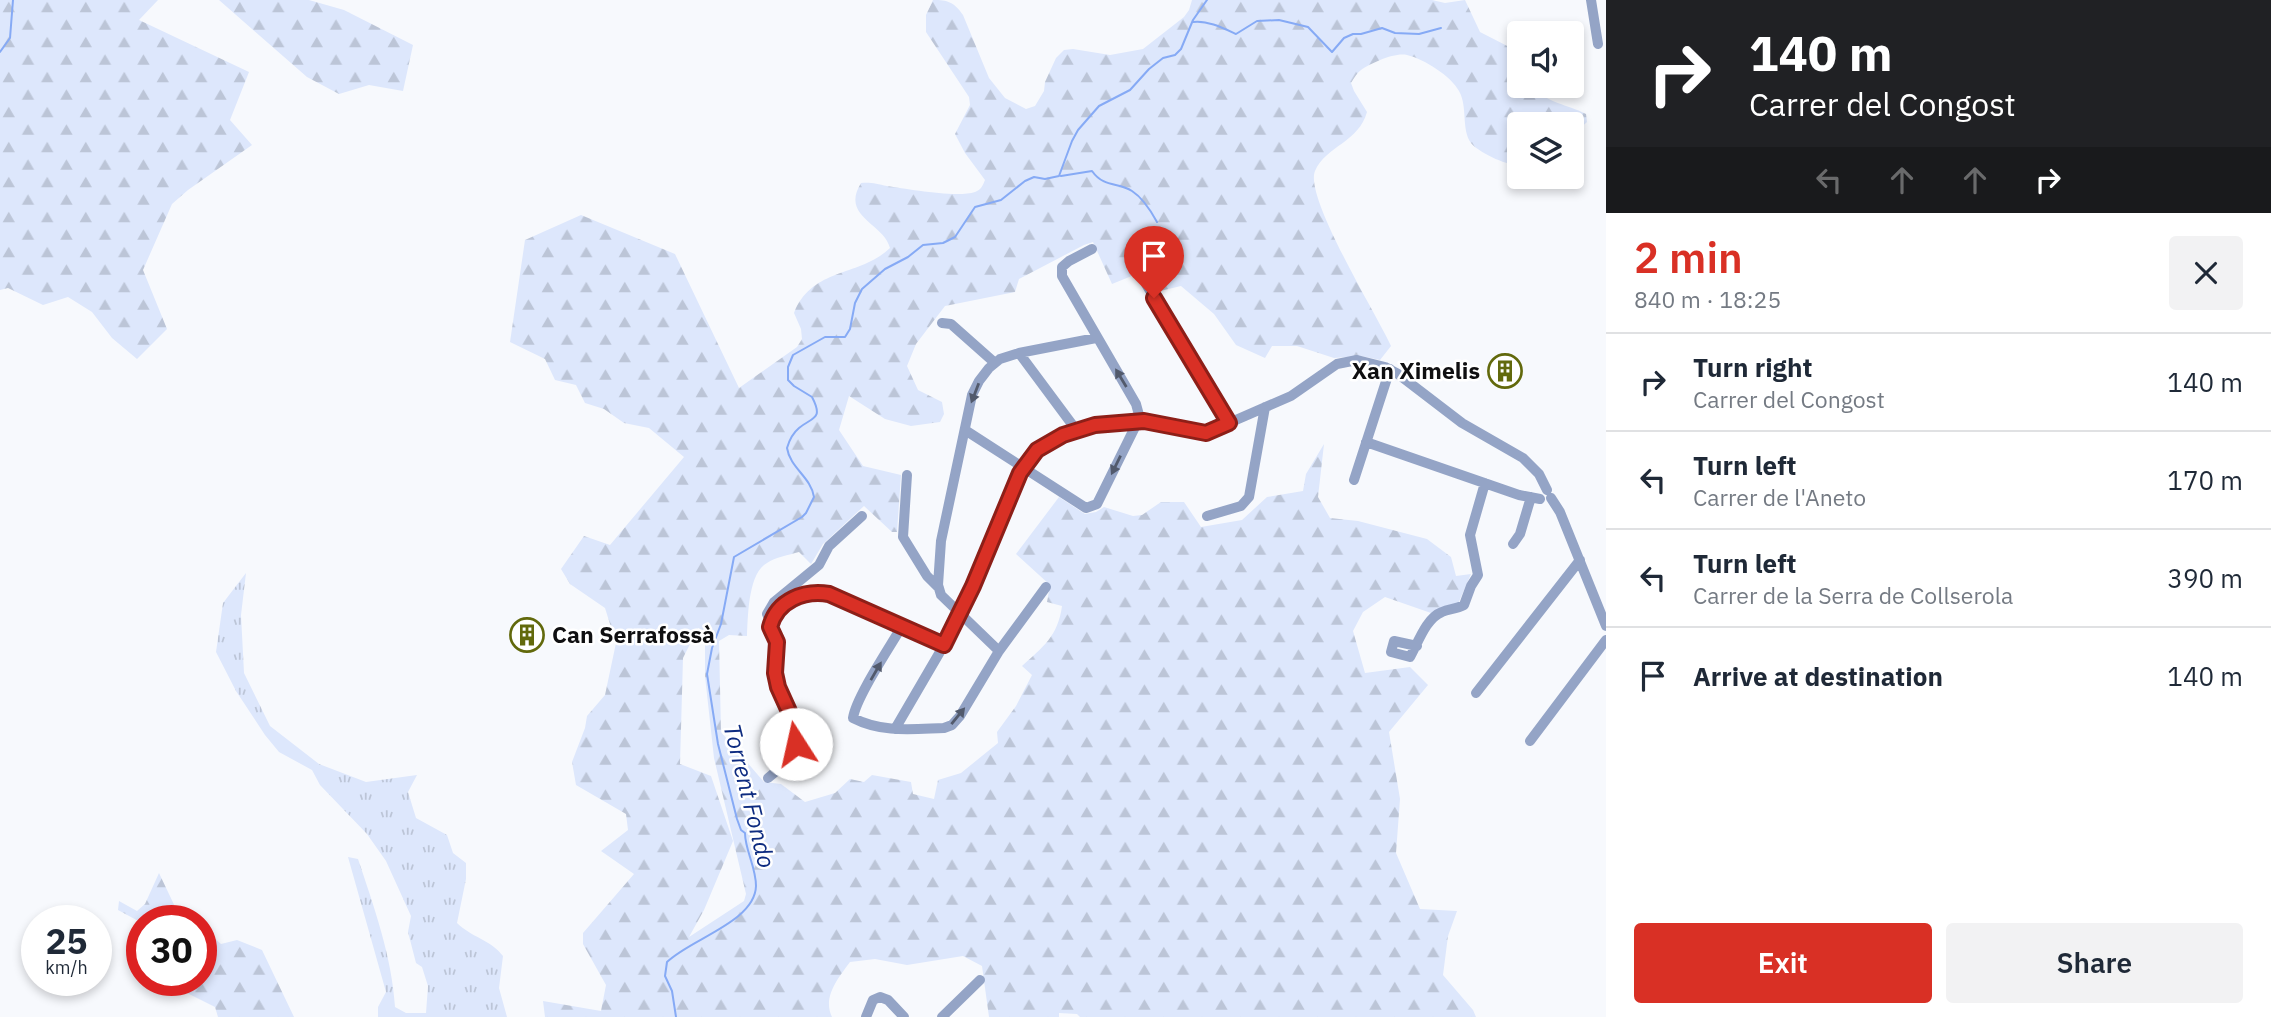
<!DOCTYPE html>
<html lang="en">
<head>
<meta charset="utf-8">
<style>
	body { margin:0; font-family:"IBM Plex Sans",sans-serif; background:#f2f2f3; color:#1f2937; height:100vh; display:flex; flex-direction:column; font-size:26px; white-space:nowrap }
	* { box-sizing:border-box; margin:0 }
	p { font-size:23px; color:#747a83 }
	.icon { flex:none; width:38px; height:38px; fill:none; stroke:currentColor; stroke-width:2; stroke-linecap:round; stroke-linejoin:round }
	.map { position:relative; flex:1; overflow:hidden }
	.panel { display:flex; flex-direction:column; background:#fff; width:665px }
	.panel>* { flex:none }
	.banner { background:#202124; color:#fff; overflow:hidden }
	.buttons { position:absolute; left:1507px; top:21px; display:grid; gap:14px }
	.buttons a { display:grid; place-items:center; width:77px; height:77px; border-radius:7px; background:#fff; box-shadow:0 4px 10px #0003; font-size:35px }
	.speed { position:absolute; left:21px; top:905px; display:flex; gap:14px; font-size:35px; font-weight:700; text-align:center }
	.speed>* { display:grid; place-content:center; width:91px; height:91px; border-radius:50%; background:#fff; box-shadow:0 4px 10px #0003; line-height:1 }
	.speed small { font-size:18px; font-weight:400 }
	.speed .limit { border:10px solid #d22; background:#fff; color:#111 }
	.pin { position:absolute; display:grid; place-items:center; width:60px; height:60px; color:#fff; margin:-72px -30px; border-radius:50% 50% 50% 0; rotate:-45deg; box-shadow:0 0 7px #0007 }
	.pin .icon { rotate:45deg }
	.me { position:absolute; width:77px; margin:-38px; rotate:350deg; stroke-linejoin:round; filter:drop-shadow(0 0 5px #0008) }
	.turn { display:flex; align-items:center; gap:24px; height:147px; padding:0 28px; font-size:32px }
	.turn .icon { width:91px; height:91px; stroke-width:2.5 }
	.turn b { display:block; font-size:49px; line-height:60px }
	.lanes { display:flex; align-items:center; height:66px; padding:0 28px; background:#0003; justify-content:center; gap:35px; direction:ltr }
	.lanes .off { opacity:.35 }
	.round { display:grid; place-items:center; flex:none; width:74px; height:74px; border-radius:7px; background:#f2f2f3 }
	.overview { display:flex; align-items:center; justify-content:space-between; height:119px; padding:0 28px }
	h1 { font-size:42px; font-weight:600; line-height:52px; color:#d93025 }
	.button { display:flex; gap:14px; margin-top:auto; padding:14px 28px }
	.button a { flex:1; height:80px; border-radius:7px; background:#d93025; color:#fff; font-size:28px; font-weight:600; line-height:80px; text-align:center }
	.button a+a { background:#f2f2f3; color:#1f2937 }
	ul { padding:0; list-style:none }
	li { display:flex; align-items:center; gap:21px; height:98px; padding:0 28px; border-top:2px solid #e0e1e3 }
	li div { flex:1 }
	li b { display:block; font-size:26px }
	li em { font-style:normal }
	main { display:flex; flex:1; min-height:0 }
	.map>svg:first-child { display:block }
	.grass { fill:url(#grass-tufts) }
	.forest { fill:url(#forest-firs); fill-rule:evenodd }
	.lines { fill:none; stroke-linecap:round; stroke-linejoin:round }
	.stream { stroke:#86aaf5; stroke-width:2 }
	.minor { stroke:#94a4c6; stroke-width:10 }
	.oneway { fill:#525a6c }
	.route-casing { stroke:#8d1f18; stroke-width:18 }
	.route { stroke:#d93025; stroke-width:12 }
	.labels { text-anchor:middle; stroke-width:5; stroke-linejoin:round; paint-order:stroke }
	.poi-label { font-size:23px; font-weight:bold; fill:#0f0f11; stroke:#fff; text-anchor:end }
	.water-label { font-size:24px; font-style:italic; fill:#0d2b80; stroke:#fff }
</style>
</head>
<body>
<main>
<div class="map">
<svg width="1606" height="1017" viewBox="0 0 1606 1017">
	<defs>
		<pattern id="grass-tufts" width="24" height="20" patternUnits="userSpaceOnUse" patternTransform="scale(1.75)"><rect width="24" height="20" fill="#dde7fc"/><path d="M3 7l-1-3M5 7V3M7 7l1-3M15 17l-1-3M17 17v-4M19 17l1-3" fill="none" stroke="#bcc5d7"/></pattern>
		<pattern id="forest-firs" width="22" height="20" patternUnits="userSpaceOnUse" patternTransform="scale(1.75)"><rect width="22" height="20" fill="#dde7fc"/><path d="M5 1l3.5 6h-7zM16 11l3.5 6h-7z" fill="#bcc5d7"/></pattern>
	</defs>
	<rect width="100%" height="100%" fill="#f7f9fd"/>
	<path class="grass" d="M246,573L241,615L244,673L270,726L319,764L366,782L417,775L408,792L416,818L447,835L453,853L466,863V879L457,923C471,937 491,940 503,956L499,988L507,1017H378V1007L386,992L348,857L358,859C374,907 392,957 395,1007L406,1013H426L428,986L422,967L416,963L408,932L411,916L386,861L367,834L320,785L312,770L279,752L265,735L236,691L216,652L223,603Z"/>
	<path class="forest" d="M0,0H158L139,20L249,72L230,120L252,145L188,190L172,204L143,270L167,329L137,359L112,338L92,312L68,297L43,305L8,288L0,290Z
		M219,0H309L344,10L413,45L403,91L369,85L339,94L307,77Z
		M933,0C948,0 954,2 963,15L989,78L1005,98L1026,109L1035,106L1044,91L1045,82L1056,58L1064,50L1073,49L1110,55L1143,49L1184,17L1189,10L1192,0H1432L1445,3L1465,0L1480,32L1519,52V86H1532C1544,102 1569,105 1586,114L1587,122L1572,136V124H1519V165C1507,166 1478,152 1471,143C1461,129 1468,107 1459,91C1451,76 1424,59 1407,55C1395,52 1371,63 1361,70C1357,73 1354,78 1351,83L1354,91L1367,112C1359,142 1326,146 1315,171C1304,197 1377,315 1391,346L1380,360L1361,356L1334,358L1297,346H1272L1265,358L1236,345L1214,314L1181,286L1160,291C1159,280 1154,276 1144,271L1112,284L1093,242L1084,245L1019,279L1015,292L945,306L916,344L907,366L918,390L942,402L944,414L940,422L911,426L885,419L849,396L839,430L863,466L901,475L897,532H892L864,506L823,544L811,564L799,552C789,555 775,557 767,563C748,573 748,617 747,636L729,635L719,641L721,732L764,782L781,784L805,802L835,793L850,779L864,782L872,775L911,782L913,794L934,799L938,780L961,773L998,743L997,732L1016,706L1032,675L1022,666C1043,647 1058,636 1062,606L1047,602L1050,585L1016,554L1059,497L1085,514L1096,512L1104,507L1133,516L1142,515L1161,502H1184L1201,527L1242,520L1267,497L1303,491L1306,474L1324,444L1318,497L1330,518L1358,521L1427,539L1451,557L1456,576L1471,574L1458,604L1431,613L1385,597L1363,612L1353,631L1365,673L1410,667L1428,685L1389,732L1400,799L1396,853L1420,909L1457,911L1448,936L1443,975L1473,1010L1476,1017H1080L1077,1014L1059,1013V1017H989L982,966L963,956L907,965L875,959L850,962C839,977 822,997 832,1017H545L543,1001L601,1011L606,985L583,944V933L634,874L601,851L628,830L626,814L576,785L572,762L585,728L587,716L605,695L616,643L605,608L570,584L561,569L584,536L610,545L684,457L649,428L624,423L604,409L585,403L576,385L555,380L545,359L510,342L525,240L581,215L675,254L739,388L797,347L802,339L801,329L794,313C812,267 860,277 890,248C884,223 840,217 861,183C871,182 877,184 887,186C907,189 957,198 975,192C981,190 983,185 985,180L965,153L955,134L970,105L969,97L926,32V15ZM698,628L705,631V676L714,758L746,894L744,901L689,937L704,910L733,841L711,776L680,764L683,658Z
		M159,873L178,913L192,920H142V923L118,910L119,901L137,911L145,904Z
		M201,926L221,944L237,940L262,950L294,1017H218L215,1007L161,980H201Z"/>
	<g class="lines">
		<path class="stream" d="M1193,22C1207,20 1223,28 1236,34L1257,21L1279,20L1308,27L1332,52L1344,38L1353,34H1361L1382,28L1395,33L1419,34L1441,28
			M0,52L10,38L13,0
			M1061,176L1092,171C1104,188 1118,182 1132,191C1143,198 1151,211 1157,222
			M676,1017L672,991L665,976L667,962C690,939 755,922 756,886C756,867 745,850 745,833L741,830L737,819L718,744L707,674L712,648L721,624L734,557L802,517L806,513L814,497C811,477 790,468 787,448C789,441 793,433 799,428C812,417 824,420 812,397L794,386L788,380V367L793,355L825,337H845L850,329L855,303L862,289L885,269L908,257L923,245L943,243L955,237L975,207L1001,200L1025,181L1034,177L1045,179L1059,176L1072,141L1078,130L1099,106L1130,90L1149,69L1163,58L1175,55L1181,49L1193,20L1207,0"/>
		<path class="minor" d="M1591,0L1598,44
			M1146,284L1229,423
			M942,323L951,324L995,363
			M1019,353L1077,431
			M965,430L1086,508L1097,504L1138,421L1139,415L1136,404L1062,276V267L1069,261L1092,249
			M1366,442L1519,495L1540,499
			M907,475L903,537L927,576L939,588
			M1354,480L1390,369
			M1551,498L1560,512L1606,626
			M1207,516L1241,506L1249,497L1265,407
			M1513,544L1520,534L1531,497
			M771,621L767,614L774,602L819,565L829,546L862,516
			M902,626C890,647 856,697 853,718C882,733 912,729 944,728L952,725L960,716L999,651L1046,587
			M1417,646L1394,641L1391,652L1410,657C1418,643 1426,618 1442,612C1449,609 1456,609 1464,605L1471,586L1478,575L1470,535L1485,483
			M999,651L941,595L938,585L941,541L972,395L979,381L989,368L1000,359L1019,353L1096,338
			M1476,693L1580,560
			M895,729L944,645L973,586L1020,473L1037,450L1063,435L1095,425L1145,421L1206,433L1291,396L1337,364L1357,360L1385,367L1398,374L1462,423L1523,458L1539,474L1547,490
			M1530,741L1606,640
			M768,778L785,764L793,752L797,729L778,687L775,673L777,642L770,627C777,600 804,590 829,594L944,645
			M866,1017L873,1000L880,997L888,1000L904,1017
			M942,1017L980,980"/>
	</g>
	<defs><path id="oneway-solid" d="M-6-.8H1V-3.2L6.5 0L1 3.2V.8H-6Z" transform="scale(1.75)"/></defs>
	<g class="oneway">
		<use href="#oneway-solid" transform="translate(1121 378) rotate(-121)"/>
		<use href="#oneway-solid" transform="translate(975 393) rotate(111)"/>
		<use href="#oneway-solid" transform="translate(1116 465) rotate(116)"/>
		<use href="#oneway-solid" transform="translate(876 671) rotate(-60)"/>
		<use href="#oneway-solid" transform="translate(958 716) rotate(-51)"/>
	</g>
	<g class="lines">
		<g class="route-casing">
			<path id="route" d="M796,744L797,729L778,687L775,673L777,642L770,627C777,600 804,590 829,594L944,645L973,586L1020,473L1037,450L1063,435L1095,425L1144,421L1206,433L1229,423L1154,298"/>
		</g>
		<use href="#route" class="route"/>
	</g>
	<defs>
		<g id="building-ring" transform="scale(1.75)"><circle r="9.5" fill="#fff" stroke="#62690c" stroke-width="1.5"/><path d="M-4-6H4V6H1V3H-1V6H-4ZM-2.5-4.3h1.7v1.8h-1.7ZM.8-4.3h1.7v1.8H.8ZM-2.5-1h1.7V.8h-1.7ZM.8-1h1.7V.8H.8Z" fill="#62690c"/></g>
	</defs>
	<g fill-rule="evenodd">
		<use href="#building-ring" x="1505" y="371"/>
		<use href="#building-ring" x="527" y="635"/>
	</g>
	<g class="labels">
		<g class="poi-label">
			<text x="1480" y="379">Xan Ximelis</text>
			<text x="552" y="643" text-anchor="start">Can Serrafossà</text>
		</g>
		<g class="water-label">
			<text transform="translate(749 796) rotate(76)" y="8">Torrent Fondo</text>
		</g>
	</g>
</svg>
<div class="buttons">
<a><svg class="icon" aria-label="sound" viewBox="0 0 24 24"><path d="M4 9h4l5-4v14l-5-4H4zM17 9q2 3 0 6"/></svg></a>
<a><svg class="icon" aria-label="layers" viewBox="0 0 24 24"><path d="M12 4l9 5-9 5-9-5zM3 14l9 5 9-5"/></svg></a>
</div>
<div class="speed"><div>25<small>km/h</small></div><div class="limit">30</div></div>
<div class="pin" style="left:1154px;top:298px;background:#d93025"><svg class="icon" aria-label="arrive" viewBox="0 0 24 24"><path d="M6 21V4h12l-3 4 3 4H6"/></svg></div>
<svg class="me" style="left:796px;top:744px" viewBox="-20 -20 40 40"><circle r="19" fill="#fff"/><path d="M0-13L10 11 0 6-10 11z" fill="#d93025"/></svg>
</div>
<section class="panel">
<div class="banner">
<div class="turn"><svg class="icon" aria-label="right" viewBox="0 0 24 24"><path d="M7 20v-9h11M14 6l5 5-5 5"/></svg><div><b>140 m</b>Carrer del Congost</div></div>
<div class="lanes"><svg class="icon off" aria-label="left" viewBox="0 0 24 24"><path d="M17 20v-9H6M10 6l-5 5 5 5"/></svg><svg class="icon off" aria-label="ahead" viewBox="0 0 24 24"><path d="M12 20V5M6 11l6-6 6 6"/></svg><svg class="icon off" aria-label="ahead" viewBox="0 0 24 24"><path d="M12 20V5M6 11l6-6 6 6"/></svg><svg class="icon" aria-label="right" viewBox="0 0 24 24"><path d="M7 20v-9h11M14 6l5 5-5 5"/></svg></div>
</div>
<div class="overview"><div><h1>2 min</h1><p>840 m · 18:25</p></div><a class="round"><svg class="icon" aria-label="close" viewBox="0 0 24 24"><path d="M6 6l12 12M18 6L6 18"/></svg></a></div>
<ul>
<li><svg class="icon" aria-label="right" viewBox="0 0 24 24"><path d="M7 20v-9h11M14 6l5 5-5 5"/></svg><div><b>Turn right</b><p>Carrer del Congost</p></div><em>140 m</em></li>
<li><svg class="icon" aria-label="left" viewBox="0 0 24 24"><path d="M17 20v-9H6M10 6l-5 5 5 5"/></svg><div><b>Turn left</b><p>Carrer de l'Aneto</p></div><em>170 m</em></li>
<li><svg class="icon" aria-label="left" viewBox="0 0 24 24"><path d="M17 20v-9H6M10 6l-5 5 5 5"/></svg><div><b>Turn left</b><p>Carrer de la Serra de Collserola</p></div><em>390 m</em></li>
<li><svg class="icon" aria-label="arrive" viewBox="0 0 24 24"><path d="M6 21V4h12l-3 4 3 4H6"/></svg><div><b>Arrive at destination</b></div><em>140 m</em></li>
</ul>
<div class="button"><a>Exit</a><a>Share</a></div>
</section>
</main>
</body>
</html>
